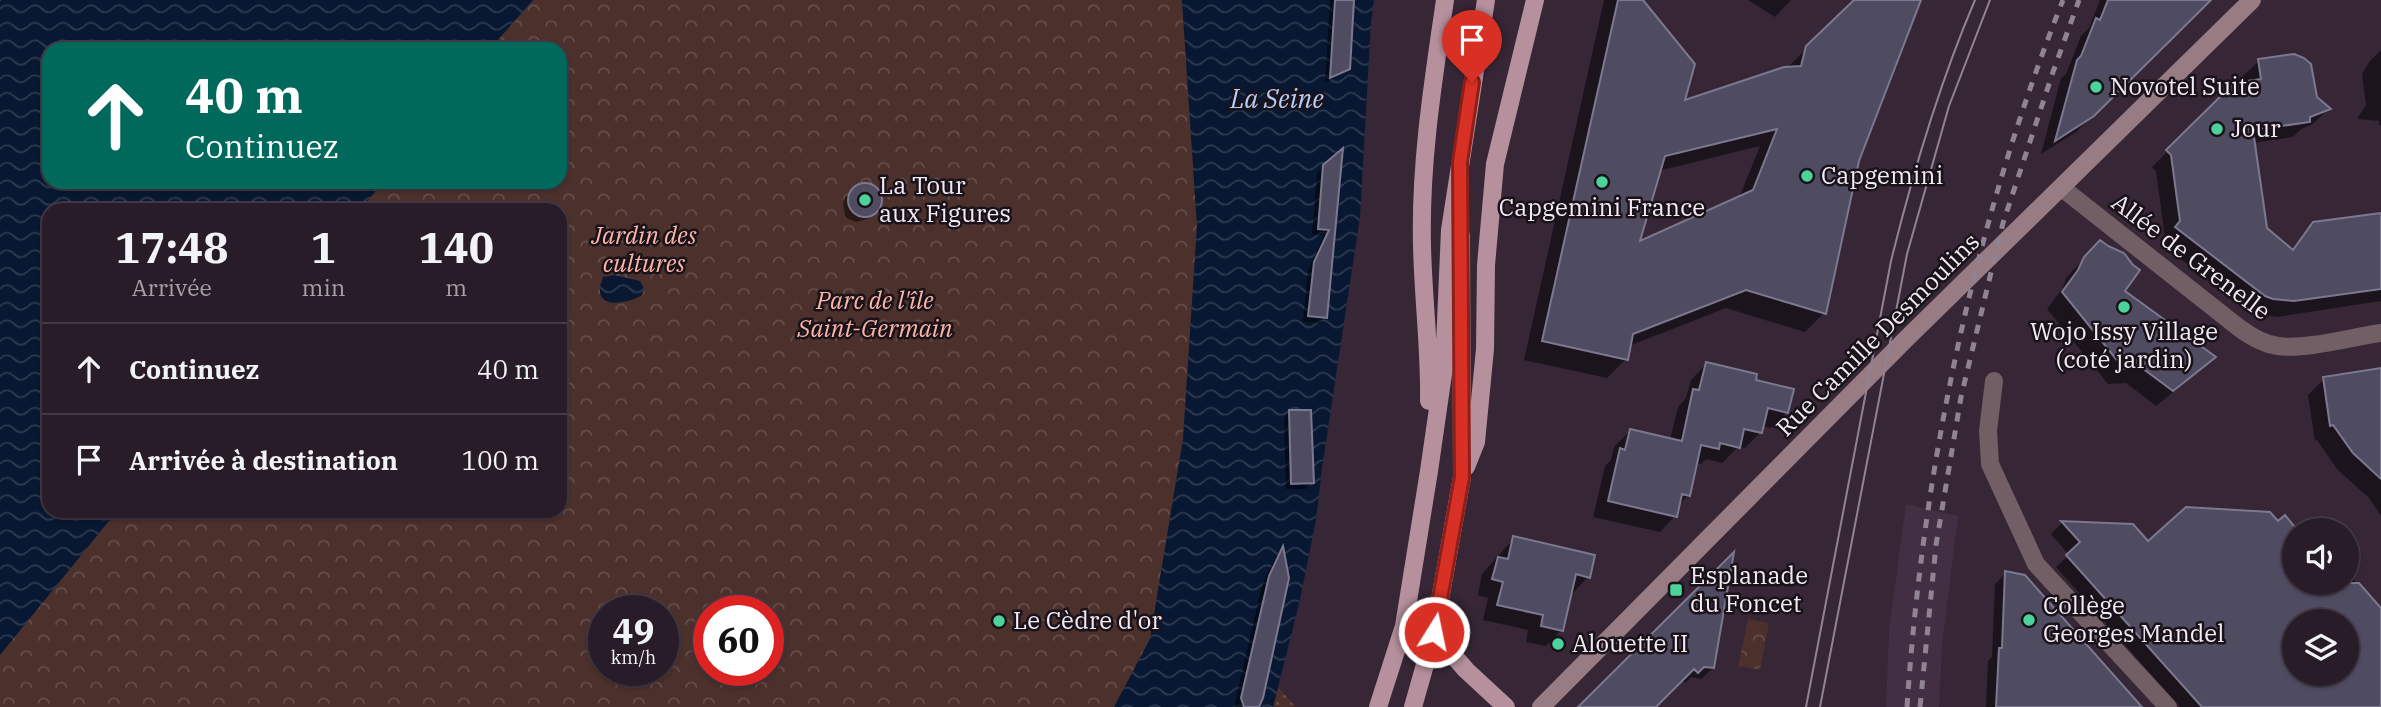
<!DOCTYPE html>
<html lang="fr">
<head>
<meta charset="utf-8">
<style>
	body { margin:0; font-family:"IBM Plex Serif",serif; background:#302530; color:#f1f3f6; height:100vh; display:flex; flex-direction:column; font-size:26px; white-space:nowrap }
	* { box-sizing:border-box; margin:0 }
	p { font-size:23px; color:#a5a1a8 }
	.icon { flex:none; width:38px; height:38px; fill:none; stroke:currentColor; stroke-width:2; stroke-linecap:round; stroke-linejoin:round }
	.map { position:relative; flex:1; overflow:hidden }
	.drawer { position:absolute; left:42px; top:203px; width:525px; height:315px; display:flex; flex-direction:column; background:#281c28; border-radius:21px; box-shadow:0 2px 5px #0004,0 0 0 2px #443a45 }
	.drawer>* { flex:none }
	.banner { position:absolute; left:42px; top:42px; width:525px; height:147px; border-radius:21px; box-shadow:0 2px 5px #0004,0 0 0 2px #443a45; background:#00695c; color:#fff; overflow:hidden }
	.controls { position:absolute; left:2282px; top:518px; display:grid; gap:14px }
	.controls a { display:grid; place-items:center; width:77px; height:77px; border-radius:50%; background:#281c28; box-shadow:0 2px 5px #0004,0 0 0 2px #443a45; font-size:35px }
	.speed { position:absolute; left:588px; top:595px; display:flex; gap:14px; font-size:35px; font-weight:700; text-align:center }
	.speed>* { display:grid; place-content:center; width:91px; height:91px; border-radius:50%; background:#281c28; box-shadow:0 2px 5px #0004,0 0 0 2px #443a45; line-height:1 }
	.speed small { font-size:18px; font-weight:400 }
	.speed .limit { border:10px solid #d22; background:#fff; color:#111 }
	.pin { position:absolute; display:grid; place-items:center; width:60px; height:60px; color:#fff; margin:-72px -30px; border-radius:50% 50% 50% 0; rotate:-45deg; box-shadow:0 0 7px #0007 }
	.pin .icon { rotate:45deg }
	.me { position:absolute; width:77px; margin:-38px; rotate:10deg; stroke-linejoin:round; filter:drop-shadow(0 0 5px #0008) }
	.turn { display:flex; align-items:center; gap:24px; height:147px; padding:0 28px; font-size:32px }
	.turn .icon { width:91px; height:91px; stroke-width:2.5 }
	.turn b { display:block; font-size:49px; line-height:60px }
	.eta { display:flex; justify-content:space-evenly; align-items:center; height:119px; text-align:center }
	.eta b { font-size:42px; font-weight:800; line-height:49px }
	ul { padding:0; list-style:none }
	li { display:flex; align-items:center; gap:21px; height:91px; padding:0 28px; border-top:2px solid #443a45 }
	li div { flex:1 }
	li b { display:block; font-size:26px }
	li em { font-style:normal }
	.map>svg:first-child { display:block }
	.built { fill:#432f44 }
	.grass { fill:url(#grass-dots) }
	.park { fill:url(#park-crowns); fill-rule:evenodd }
	.water { fill:url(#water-waves) }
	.shadow { fill:#0007; fill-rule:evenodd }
	.building { fill:#4f4b61; stroke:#7c788f; stroke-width:2; fill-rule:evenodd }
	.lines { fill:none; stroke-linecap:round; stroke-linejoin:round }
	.street { stroke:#725f65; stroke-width:18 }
	.secondary { stroke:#987c84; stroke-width:18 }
	.primary { stroke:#b6919d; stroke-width:18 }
	.tram { stroke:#918492; stroke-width:2 }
	.rail { stroke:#918492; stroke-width:5; stroke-dasharray:9 9; stroke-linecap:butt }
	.route-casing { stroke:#8d1f18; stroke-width:18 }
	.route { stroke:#d93025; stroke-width:12 }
	.poi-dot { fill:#4cd39b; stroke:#191219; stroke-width:2.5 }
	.labels { text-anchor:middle; stroke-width:5; stroke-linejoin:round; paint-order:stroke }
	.poi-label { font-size:24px; fill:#f4eaf5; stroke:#191219; text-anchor:start }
	.park-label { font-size:24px; font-style:italic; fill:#fbb4a7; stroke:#191219 }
	.street-label { font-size:24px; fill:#f4eaf5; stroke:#191219 }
	.water-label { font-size:26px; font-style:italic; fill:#b3cefa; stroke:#191219 }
</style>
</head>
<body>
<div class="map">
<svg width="2381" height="707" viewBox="0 0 2381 707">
	<defs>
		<pattern id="grass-dots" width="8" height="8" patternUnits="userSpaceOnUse" patternTransform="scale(1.75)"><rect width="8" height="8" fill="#4b302b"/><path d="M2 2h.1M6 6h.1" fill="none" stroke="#664e4a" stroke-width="1.8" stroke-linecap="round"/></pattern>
		<pattern id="park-crowns" width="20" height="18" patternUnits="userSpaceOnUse" patternTransform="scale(1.75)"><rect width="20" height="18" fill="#4b302b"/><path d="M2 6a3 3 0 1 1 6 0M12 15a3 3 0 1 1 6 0" fill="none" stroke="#664e4a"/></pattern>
		<pattern id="water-waves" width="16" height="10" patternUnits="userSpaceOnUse" patternTransform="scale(1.75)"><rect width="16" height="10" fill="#081832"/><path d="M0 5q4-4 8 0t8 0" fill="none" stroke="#2d3a50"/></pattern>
	</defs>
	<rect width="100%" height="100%" fill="#362636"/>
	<path class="built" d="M1906,504L1958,516L1942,646L1939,707H1886L1889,631Z"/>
	<path class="grass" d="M1279,688L1296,707H1273Z"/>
	<path class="park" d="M533,0H1182L1197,226L1183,439L1150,639L1114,707H0V655L117,511H560V210H360L383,182H560V49H490ZM604,611H663V670H604ZM709,611H768V670H709Z
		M1748,619L1769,623L1760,670L1738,666Z"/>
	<path class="water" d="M2,0H533L490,49H49V182H383L360,210H49V511H117L0,655V2Z
		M1182,0H1374L1371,22L1360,217L1322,468L1316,520L1299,604L1273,707H1114L1150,639L1183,439L1197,226Z
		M614,275L640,281L644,289L642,295C632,302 598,311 600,288C600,284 602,281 603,277Z"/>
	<path class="shadow" d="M1330,0H1352L1348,68L1342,74L1325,83Z
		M1604,0H1641L1683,103L1788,67L1856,0H1919L1858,161L1824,313L1805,332L1726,308L1629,346L1626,359L1607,378L1524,360ZM1760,146L1739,198L1637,245L1658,171Z
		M1748,0H1791L1775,17Z
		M2100,0H2209L2076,132L2041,154L2061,78L2066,74L2081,36L2089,28Z
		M2381,50V125H2379V121L2357,119L2366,105L2362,74L2370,61Z
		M2259,61L2315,98L2328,109L2313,124L2301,129L2293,137L2253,143L2265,229L2289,258L2305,236H2301L2314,223L2381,214V301L2277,317L2251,312L2161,244L2165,238L2156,171L2152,167L2234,85L2244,84L2243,76Z
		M1341,152L1325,317L1319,323L1303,322L1308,270L1324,235H1312L1317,173Z
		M867,184L877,189L881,201L875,212L869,218L857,222L848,219L845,216L843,204L845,197L858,186Z
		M2120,253L2138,270L2123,291L2213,357L2197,373L2156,406L2126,383L2108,384L2047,309L2063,288L2066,278L2085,258Z
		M1706,364L1754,381L1787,412L1771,428L1762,426L1761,432L1745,448L1738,447L1722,463L1706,459L1701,464L1696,463L1688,495L1678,506L1675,516L1660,532L1593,517L1605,466L1611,460L1614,447L1630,431L1670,440L1678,407L1686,398L1691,380Z
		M2381,370V516L2369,498L2337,469L2317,440L2315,441L2308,395L2324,379Z
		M1290,412L1312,482L1306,489H1286L1284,418Z
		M2285,517L2296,530L2294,583H2347V572L2381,611V707H2180L2056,567L2069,555L2051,534L2062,523L2132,526L2147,544L2278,524ZM2294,621H2347V674H2294Z
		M2305,524L2310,530H2299Z
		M1514,538L1588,577L1573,593L1570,592L1561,630L1546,646L1526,642L1528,630L1483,620L1488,598L1478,595L1482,574Z
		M1282,549L1254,707H1234L1262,585L1276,556Z
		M1732,557L1713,668L1701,679L1691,677L1685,683L1681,679L1653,707H1581Z
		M2006,573L2140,707H1986L1988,661L1992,657L1995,584Z"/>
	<path class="building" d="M1335,0H1354L1350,69L1330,78Z
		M1618,0H1643L1695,64L1685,100L1784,67L1801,66L1806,46L1854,0H1921L1859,161L1826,314L1746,290L1633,334L1628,360L1542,341ZM1777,129L1753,190L1640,241L1665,156Z
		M2108,0H2211L2094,116L2055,141L2077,60L2081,56L2096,18L2100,20Z
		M2294,54L2304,58L2311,64L2317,97L2331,109L2310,117V122L2253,130L2267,228L2293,250L2313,222L2381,213V289L2294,301L2273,299L2265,296L2175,227L2180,221L2171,155L2166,150L2234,83L2261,79L2258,59Z
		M1343,148L1327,318L1308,316L1314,262L1329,230L1318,229L1323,165Z
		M848 200a17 17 0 1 1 34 0a17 17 0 1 1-34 0Z
		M2100,240L2108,246L2124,253L2133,265L2140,270L2125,291L2216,357L2173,391L2142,368L2124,369L2062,292L2078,270L2084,257Z
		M1706,362L1757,374L1756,380L1794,389L1788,413L1768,408L1762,433L1744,429L1740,448L1720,443L1719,449L1701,445L1690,496L1682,494L1677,517L1608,501L1620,448L1625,450L1630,429L1682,441L1693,389L1699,390Z
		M2381,368V479L2353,453L2333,425L2330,426L2323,377Z
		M1289,410H1311L1314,483L1291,484Z
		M2186,507L2270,512L2278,521L2285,515L2294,526V583H2359L2381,608V707H2202L2066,555L2080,542L2061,521L2133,524L2148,541ZM2294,621H2347V674H2294Z
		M1513,536L1595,555L1590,578L1576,574L1563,631L1541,626L1543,615L1497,605L1503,582L1492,579L1498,557L1508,559Z
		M1283,546L1289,578L1263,698L1259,707H1244L1241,698L1269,576Z
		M1734,552L1714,668L1704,667L1698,673L1694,669L1656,707H1578Z
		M2005,571L2025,575L2142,707H1996L1999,648H2002Z"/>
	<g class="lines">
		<path class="street" d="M2062,188L2238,327C2250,336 2263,344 2278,346C2306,350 2352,337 2381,333
			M1994,381L1988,431L1990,464L2036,564L2168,707"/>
		<path class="secondary" d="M1541,707L1905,340L2252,0"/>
		<path class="primary" d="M1429,401C1430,349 1423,297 1422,245C1420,163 1433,82 1445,0
			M1466,467L1476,442L1485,349L1486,265L1495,164L1535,0
			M1434,633L1466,670L1506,707
			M1378,707L1404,626L1429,471L1444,367L1450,230L1486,0
			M1413,707L1434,633L1462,477L1461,235"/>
		<path class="tram" d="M1806,707L1891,261C1913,172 1939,84 1975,0
			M1820,707L1907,254L1949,106L1990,0"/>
		<path class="rail" d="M1907,707C1923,467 1974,224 2063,0
			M1920,707L1936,545L1961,397L2003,223L2053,72L2079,0"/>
	</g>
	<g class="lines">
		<g class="route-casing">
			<path id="route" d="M1434,632L1462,477L1460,162L1472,82"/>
		</g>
		<use href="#route" class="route"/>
	</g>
	<g class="poi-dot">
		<circle cx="2096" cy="87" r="7"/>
		<circle cx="2217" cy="129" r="7"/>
		<circle cx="1807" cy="176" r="7"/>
		<circle cx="1602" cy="182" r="7"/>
		<circle cx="865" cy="200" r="7"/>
		<circle cx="2124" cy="307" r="7"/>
		<rect x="1669" y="583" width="14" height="14" rx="3.5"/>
		<circle cx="2029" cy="620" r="7"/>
		<circle cx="999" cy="621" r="7"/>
		<circle cx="1558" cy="644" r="7"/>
	</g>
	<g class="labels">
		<g class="poi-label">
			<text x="2110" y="95">Novotel Suite</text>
			<text x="2231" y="137">Jour</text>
			<text x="1821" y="184">Capgemini</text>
			<text x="879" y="194">La Tour<tspan x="879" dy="28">aux Figures</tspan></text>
			<text x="1602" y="216" text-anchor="middle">Capgemini France</text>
			<text x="2124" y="340" text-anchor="middle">Wojo Issy Village<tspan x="2124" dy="28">(coté jardin)</tspan></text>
			<text x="1690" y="584">Esplanade<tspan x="1690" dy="28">du Foncet</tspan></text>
			<text x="2043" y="614">Collège<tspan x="2043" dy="28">Georges Mandel</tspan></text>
			<text x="1013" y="629">Le Cèdre d'or</text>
			<text x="1572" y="652">Alouette II</text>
		</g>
		<g class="park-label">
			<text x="644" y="244">Jardin des<tspan x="644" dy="28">cultures</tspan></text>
			<text x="875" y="309">Parc de l'île<tspan x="875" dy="28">Saint-Germain</tspan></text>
		</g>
		<g class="street-label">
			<text transform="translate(2191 257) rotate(37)" y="8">Allée de Grenelle</text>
			<text transform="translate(1878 335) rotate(-45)" y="8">Rue Camille Desmoulins</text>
		</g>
		<g class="water-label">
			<text x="1277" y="108">La Seine</text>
		</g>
	</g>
</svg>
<div class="controls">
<a><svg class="icon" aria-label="sound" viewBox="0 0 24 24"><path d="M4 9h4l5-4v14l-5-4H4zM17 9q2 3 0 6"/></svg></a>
<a><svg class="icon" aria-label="layers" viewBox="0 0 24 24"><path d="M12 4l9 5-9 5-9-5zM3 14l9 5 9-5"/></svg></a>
</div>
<div class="speed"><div>49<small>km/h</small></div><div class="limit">60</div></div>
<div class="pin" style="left:1472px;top:82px;background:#d93025"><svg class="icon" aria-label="arrive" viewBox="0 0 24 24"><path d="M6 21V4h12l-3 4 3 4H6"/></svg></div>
<svg class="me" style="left:1434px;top:632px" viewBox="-20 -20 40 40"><circle r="17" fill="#d93025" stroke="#fff" stroke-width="3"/><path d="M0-11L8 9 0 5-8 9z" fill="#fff"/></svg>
<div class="banner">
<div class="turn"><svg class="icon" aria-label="ahead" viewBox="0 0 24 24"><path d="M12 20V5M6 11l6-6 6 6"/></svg><div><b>40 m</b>Continuez</div></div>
</div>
<section class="drawer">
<div class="eta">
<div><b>17:48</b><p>Arrivée</p></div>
<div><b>1</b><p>min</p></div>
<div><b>140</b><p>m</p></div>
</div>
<ul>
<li><svg class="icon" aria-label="ahead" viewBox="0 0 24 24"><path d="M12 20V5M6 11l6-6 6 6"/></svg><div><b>Continuez</b></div><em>40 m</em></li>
<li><svg class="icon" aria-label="arrive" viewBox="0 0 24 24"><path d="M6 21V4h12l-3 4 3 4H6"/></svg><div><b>Arrivée à destination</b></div><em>100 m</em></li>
</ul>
</section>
</div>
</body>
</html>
